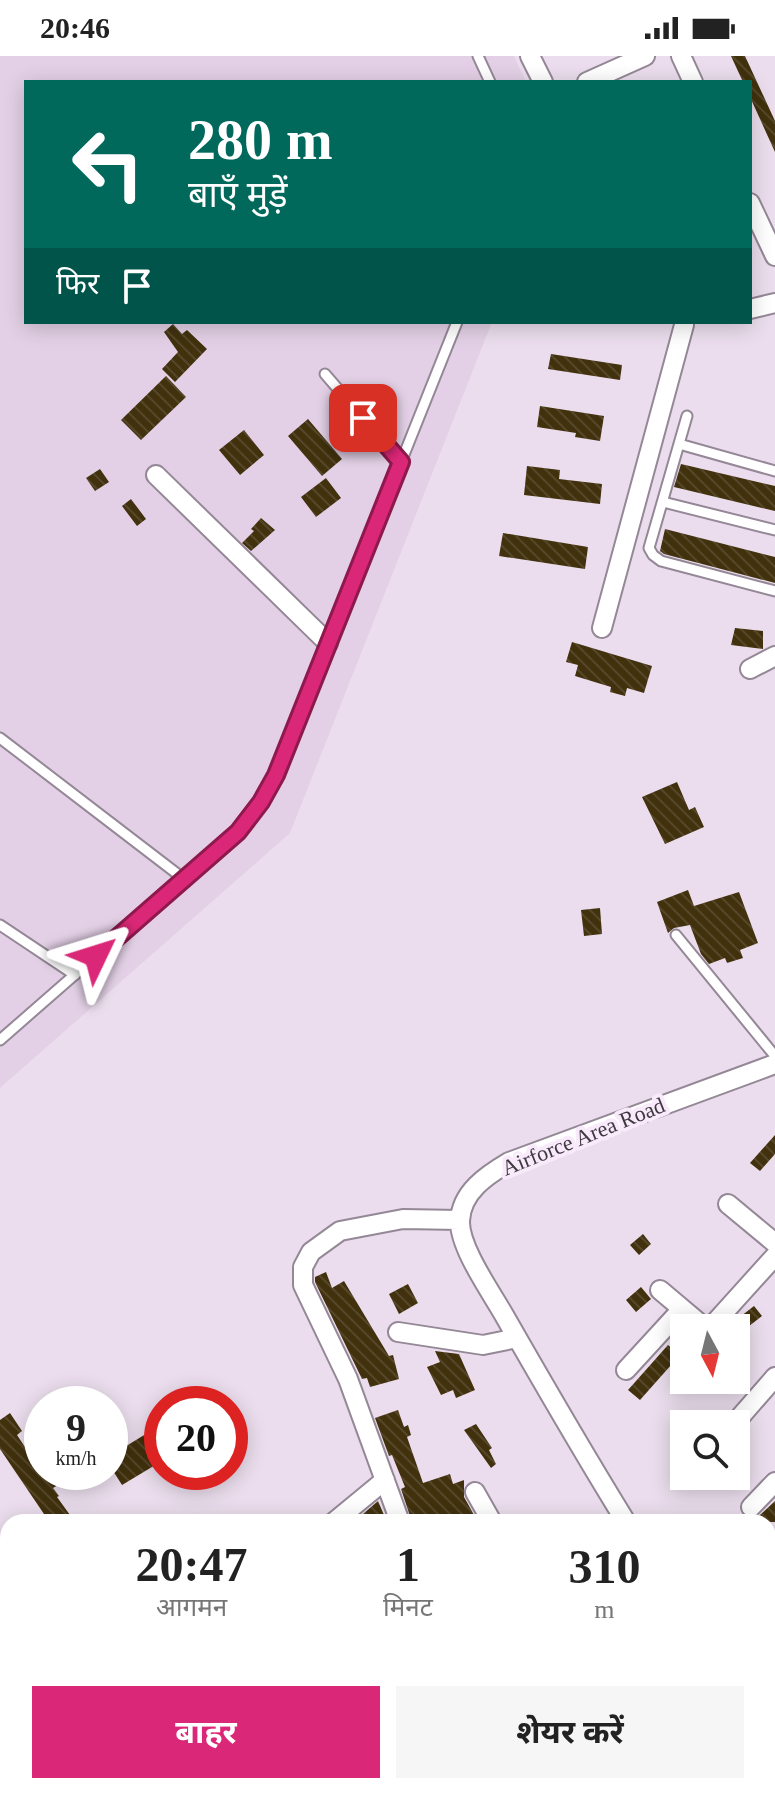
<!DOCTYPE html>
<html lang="hi">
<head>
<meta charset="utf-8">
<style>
	body { margin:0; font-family:"Times New Roman","Noto Sans Devanagari",serif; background:#f6f6f6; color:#222; height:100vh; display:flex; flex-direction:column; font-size:30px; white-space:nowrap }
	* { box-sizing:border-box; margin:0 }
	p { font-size:26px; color:#767676 }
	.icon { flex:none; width:44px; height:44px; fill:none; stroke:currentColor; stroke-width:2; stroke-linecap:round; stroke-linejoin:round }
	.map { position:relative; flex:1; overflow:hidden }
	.side { position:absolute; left:0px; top:1458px; width:776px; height:280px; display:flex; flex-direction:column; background:#fff; border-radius:24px 24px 0 0; box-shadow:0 4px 20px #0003 }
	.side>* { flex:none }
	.banner { position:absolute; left:24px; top:24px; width:728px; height:244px; border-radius:0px; box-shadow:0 4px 20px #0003; background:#00695c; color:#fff; overflow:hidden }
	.needle { width:52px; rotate:173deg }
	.controls { position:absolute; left:670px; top:1258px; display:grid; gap:16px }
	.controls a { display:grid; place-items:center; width:80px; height:80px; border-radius:0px; background:#fff; box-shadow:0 4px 20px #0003; font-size:40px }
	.speed { position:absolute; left:24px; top:1330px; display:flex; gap:16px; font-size:40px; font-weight:700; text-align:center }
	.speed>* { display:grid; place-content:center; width:104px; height:104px; border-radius:50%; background:#fff; box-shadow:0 4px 20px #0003; line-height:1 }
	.speed small { font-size:20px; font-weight:400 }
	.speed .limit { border:12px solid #d22; background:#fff; color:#111 }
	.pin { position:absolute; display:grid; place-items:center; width:68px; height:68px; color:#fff; margin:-34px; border-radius:16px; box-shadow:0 4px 12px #0006 }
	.me { position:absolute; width:88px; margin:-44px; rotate:49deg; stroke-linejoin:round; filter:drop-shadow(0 0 6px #0008) }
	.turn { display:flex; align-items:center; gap:28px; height:168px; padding:0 32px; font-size:36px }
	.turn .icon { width:104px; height:104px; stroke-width:2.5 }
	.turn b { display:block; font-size:56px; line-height:68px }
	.then { display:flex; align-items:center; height:76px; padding:0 32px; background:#0003; gap:16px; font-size:30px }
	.eta { display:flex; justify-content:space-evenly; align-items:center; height:136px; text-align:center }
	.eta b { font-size:48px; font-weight:700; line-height:56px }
	.primary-button { display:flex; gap:16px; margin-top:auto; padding:16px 32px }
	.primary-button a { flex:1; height:92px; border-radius:0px; background:#db2777; color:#fff; font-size:32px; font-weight:700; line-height:92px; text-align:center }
	.primary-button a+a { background:#f6f6f6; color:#222 }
	.status { display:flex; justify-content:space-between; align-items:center; height:56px; padding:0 40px; background:#fff; direction:ltr }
	.status svg { height:22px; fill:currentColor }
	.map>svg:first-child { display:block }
	.built { fill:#e3d0e6 }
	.building { fill:url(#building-back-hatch) }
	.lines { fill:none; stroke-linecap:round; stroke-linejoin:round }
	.service-casing { stroke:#948796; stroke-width:13 }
	.minor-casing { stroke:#948796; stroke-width:22 }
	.tertiary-casing { stroke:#948796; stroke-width:26 }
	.service { stroke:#fff; stroke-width:9 }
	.minor { stroke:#fff; stroke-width:18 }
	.tertiary { stroke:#fff; stroke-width:22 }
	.route-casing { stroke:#8e194d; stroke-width:20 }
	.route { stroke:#db2777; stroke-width:14 }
	.labels { text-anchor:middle; stroke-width:8; stroke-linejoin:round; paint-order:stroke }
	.street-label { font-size:22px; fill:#3e383f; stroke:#f8eafa }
</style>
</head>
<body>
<div class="status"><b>20:46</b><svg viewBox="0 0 49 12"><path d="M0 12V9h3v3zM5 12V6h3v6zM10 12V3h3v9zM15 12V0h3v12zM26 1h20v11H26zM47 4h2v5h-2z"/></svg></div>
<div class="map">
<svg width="775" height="1738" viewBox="0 0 775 1738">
	<defs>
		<pattern id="building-back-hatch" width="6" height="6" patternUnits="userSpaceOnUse" patternTransform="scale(2)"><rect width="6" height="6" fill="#41310d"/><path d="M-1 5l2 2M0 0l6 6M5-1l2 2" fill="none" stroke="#554729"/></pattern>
	</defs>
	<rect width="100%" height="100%" fill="#ebdded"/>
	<path class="built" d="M0,0H514L526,26H26V266H492L290,777L0,1032Z
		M52,1730H228L239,1738H46Z"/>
	<path class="building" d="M731,0H745L775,65V96L750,41V26H743Z
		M173,268L182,278L187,274L207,293L175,326L162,313L178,296L164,276Z
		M551,298L622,309L620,324L548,313Z
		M166,320L186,341L141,384L121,364Z
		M540,350L604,360L600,385L575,381L576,377L537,371Z
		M308,363L342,403L322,420L288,380Z
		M244,374L264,399L240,419L219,394Z
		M681,408L775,430V455L674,431Z
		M527,410L560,414L559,423L602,428L600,448L524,439Z
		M100,413L109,426L95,435L86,422Z
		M326,422L341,442L316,461L301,441Z
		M131,443L146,463L137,470L122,450Z
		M261,462L275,474L251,495L242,487L254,475L251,473Z
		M665,473L775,501V527L664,498L660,495Z
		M503,477L588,491L585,513L499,500Z
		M735,572L763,575V593L731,589Z
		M572,586L652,610L644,637L627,632L625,640L610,636L611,631L575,620L578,609L566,606Z
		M677,726L689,754L695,751L704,771L665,788L642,741Z
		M688,834L694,850L739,836L758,887L740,894L743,902L727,907L725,902L709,908L701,898L690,869L674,872L668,877L657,846Z
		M600,852L602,878L584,880L581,854Z
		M775,1079V1098L760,1115L750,1107Z
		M643,1178L651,1188L639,1199L630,1189Z
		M326,1216L332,1232L344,1225L389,1300L393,1299L399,1323L370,1331L367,1322L362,1323L315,1226V1221Z
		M408,1228L418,1247L399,1258L389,1238Z
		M641,1231L651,1243L636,1256L626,1244Z
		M754,1250L762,1260L744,1274L736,1264Z
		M668,1289L680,1299L640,1344L628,1334Z
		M435,1295L459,1298L475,1334L456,1342L453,1334L441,1339L427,1311L440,1306Z
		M398,1354L404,1371L408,1369L411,1379L407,1381L423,1427L450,1418L453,1428L464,1424V1441L478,1466H412L401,1433L405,1431L392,1399L389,1400L375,1362Z
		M10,1357L22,1375L17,1379L46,1423L52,1419L58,1429L53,1432L59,1440L57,1441L75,1466H33L44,1458L0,1393V1364Z
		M162,1368V1405L122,1429L110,1410V1400Z
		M476,1368L492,1392L489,1394L496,1408L491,1412L464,1374Z
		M378,1445L387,1466H367L363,1458Z
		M775,1445V1466H752L760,1459Z"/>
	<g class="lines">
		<g class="service-casing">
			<path id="service" d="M478,0L490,26
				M325,318L401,406
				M687,360L649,492L653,499L661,505L775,535
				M679,388L775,415
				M663,446L775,474
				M0,682L184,823
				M0,869L75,919
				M676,879L775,1000
				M0,984L238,776L261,746L276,719L457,266"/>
		</g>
		<g class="minor-casing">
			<path id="minor" d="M530,0L543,26
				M681,0L693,26
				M587,26L645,0
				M750,147L775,200
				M750,253L775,247
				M156,419L328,587
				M602,572L684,269
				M750,613L775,600
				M728,1148L775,1187
				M660,1234L705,1272
				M710,1272L775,1200
				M398,1276L483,1289L517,1282
				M626,1314L682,1253
				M734,1368L775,1321
				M475,1436L492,1466
				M751,1451L775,1426
				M334,1466L385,1424
				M400,1466L348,1323L303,1229V1211L311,1196L340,1175L403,1163L460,1164
				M626,1466C584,1398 544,1329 504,1259C491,1236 459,1191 460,1165C461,1136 487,1119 509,1106L775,1008
				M239,1730L249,1738
				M510,1730L515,1738
				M639,1730L643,1738
				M34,1738L40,1730"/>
		</g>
		<g class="tertiary-casing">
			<path id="tertiary" d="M768,1641L775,1634
				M654,1738L663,1730"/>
		</g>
		<use href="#service" class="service"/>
		<use href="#minor" class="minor"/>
		<use href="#tertiary" class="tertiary"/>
	</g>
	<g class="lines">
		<g class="route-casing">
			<path id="route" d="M96,900L238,776L261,746L276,719L401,406L363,362"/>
		</g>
		<use href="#route" class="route"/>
	</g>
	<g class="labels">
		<g class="street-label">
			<text transform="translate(583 1080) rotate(-22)" y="8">Airforce Area Road</text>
		</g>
	</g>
</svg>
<div class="controls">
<a><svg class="needle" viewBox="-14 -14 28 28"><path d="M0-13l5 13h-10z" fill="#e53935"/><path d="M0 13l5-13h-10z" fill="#767676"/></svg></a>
<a><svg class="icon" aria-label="search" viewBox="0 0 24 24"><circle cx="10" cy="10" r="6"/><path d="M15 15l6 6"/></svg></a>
</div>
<div class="speed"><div>9<small>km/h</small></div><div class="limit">20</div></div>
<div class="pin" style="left:363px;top:362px;background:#d93025"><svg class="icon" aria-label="arrive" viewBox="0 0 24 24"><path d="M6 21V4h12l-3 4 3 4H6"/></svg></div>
<svg class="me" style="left:96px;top:900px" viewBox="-20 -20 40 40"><path d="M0-17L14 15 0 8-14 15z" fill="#db2777" stroke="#fff" stroke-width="4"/></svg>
<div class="banner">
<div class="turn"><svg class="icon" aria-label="left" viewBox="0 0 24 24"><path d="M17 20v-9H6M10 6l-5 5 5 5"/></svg><div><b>280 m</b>बाएँ मुड़ें</div></div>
<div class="then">फिर<svg class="icon" aria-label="arrive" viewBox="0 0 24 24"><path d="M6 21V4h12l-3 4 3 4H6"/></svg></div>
</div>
<section class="side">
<div class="eta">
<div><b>20:47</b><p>आगमन</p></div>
<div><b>1</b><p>मिनट</p></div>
<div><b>310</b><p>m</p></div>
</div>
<div class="primary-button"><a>बाहर</a><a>शेयर करें</a></div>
</section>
</div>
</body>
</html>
